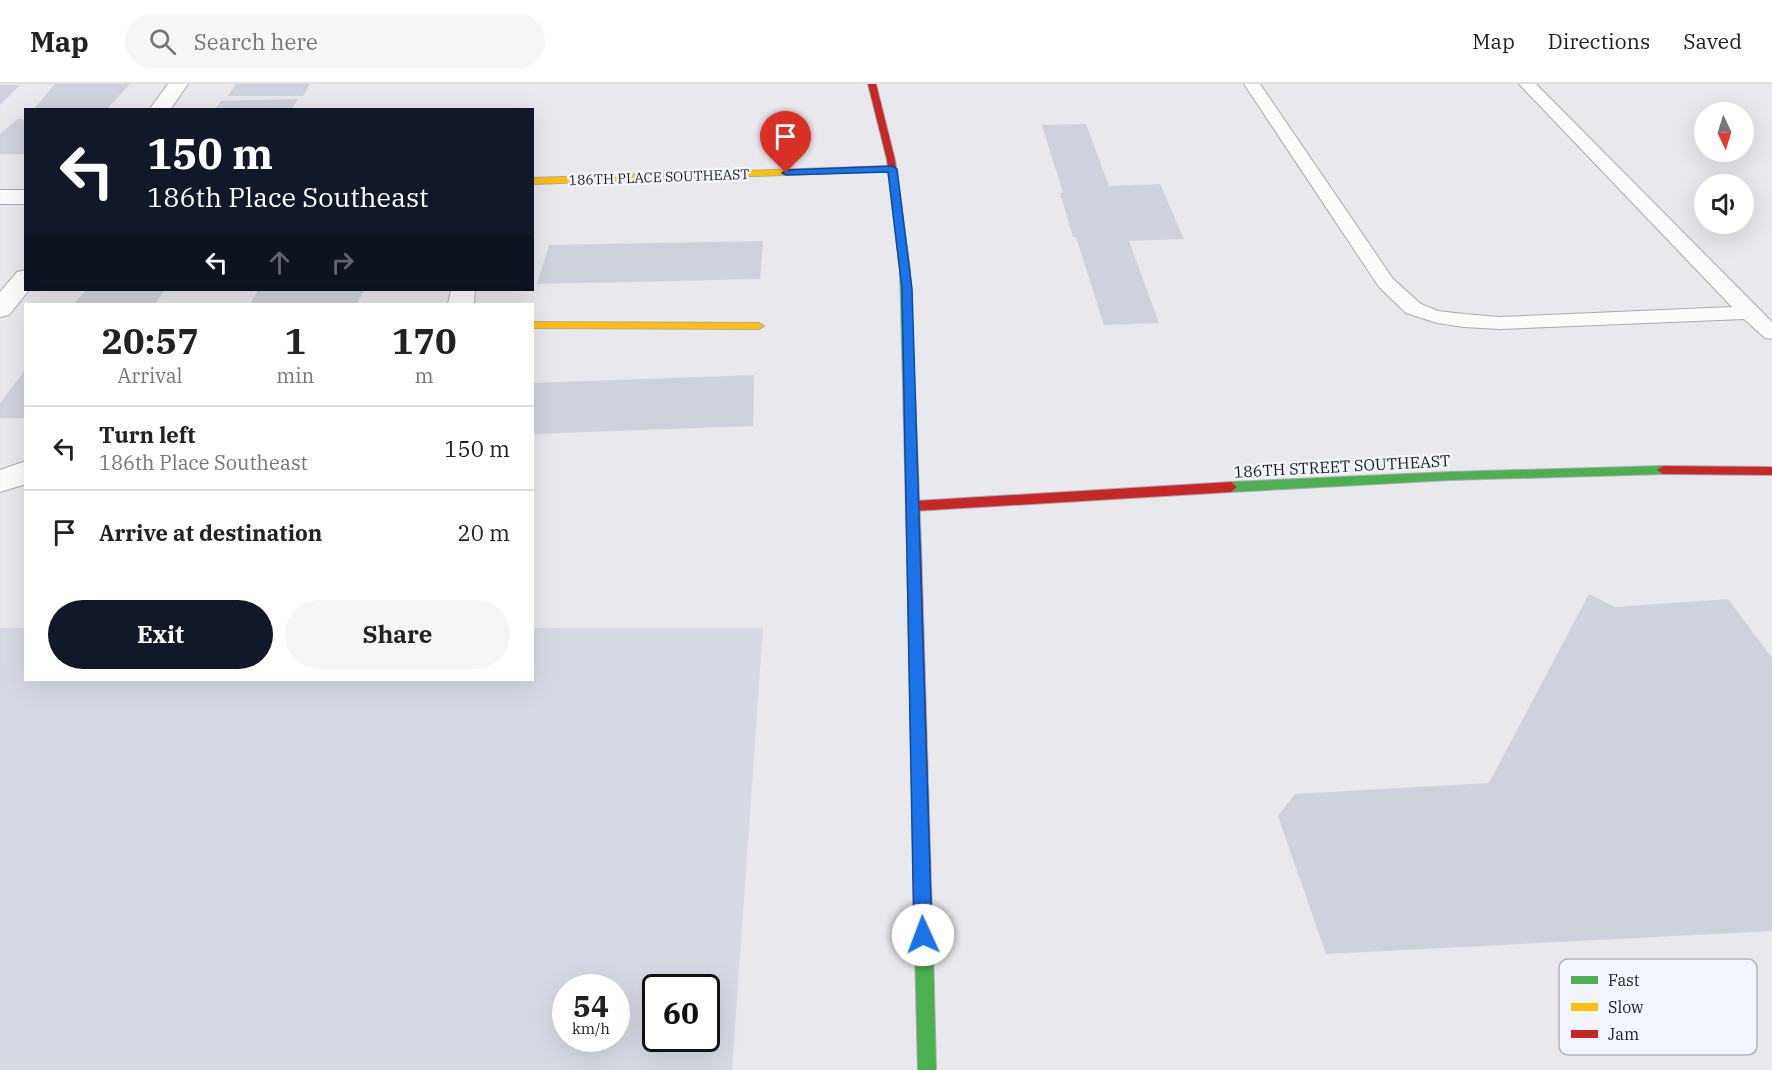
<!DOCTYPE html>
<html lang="en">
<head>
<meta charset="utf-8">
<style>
	body { margin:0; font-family:"IBM Plex Serif",serif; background:#f6f6f6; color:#222; height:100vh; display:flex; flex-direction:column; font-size:22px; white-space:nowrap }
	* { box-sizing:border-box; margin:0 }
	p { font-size:20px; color:#767676 }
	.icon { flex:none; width:33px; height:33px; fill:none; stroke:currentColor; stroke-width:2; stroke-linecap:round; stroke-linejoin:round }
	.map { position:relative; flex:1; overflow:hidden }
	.panel { position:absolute; left:24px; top:219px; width:510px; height:378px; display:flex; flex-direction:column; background:#fff; border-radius:0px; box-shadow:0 6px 24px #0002 }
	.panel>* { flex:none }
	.banner { position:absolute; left:24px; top:24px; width:510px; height:183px; border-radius:0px; box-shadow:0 6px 24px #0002; background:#111827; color:#fff; overflow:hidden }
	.needle { width:39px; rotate:176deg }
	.tools { position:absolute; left:1694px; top:18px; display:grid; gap:12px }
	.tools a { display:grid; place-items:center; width:60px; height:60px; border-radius:50%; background:#fff; box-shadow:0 6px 24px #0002; font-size:30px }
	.speed { position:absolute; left:552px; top:890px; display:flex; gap:12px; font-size:30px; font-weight:700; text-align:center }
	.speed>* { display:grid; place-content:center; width:78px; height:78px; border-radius:50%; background:#fff; box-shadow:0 6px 24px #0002; line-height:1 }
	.speed small { font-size:15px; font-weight:400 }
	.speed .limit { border:3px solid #111; border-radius:9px; background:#fff; color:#111 }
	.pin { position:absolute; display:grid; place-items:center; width:51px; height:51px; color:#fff; margin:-62px -26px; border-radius:50% 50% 50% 0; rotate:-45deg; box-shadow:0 0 6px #0007 }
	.pin .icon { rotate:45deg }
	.me { position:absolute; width:66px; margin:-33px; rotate:358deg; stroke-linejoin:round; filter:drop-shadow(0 0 4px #0008) }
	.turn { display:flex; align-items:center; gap:21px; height:126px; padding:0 24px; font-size:27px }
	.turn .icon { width:78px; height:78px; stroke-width:2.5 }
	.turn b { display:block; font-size:42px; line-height:51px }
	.lanes { display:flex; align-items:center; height:57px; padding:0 24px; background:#0003; justify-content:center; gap:30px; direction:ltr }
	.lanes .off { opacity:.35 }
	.eta { display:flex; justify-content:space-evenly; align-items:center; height:102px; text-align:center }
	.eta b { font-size:36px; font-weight:700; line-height:42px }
	.action { display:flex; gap:12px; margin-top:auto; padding:12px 24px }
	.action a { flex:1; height:69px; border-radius:36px; background:#111827; color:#fff; font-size:24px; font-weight:700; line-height:69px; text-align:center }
	.action a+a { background:#f6f6f6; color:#222 }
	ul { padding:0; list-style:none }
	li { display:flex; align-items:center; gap:18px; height:84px; padding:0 24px; border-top:2px solid #e0e0e0 }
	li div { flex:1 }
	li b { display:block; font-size:22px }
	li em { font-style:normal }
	header { display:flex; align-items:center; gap:36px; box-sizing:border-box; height:84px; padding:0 30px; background:#fff; border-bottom:2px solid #e0e0e0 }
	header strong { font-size:28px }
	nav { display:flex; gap:33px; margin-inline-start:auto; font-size:21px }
	.search { width:420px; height:54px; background:#f6f6f6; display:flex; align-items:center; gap:15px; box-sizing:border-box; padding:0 21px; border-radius:33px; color:#767676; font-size:22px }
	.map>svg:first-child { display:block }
	.built { fill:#d7dae5; fill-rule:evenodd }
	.building { fill:#cfd2dd }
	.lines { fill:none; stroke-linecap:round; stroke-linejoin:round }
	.lane-casing { stroke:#aaabaf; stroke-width:2 }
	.street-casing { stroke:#aaabaf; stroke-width:2 }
	.fast-casing { stroke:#aaabaf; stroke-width:2 }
	.slow-casing { stroke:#aaabaf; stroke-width:2 }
	.jam-casing { stroke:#aaabaf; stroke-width:2 }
	.lane { fill:#fcfcfc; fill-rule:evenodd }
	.street { fill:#fcfcfc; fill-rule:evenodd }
	.fast { fill:#4caf50; fill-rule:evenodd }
	.slow { fill:#ffc107; fill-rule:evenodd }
	.jam { fill:#c62828; fill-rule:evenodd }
	.route { fill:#1a73e8; stroke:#114b97; stroke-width:1.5 }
	.labels { text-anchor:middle; stroke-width:5; stroke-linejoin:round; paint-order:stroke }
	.far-street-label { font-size:14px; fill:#1d1e21; stroke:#f2f5fe }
	.street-label { font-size:16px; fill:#1d1e21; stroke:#f2f5fe }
	.key { fill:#f2f5fe; stroke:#b2b4bc; stroke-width:1.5 }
	.key-label { font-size:16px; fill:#1d1e21 }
</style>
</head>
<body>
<header>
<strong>Map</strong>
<div class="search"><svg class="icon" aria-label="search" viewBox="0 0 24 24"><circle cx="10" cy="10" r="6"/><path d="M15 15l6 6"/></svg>Search here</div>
<nav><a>Map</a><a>Directions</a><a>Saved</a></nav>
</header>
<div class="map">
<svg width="1772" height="986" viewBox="0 0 1772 986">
	<rect width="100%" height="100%" fill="#e8e8ed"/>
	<path class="built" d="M0,544H25L26,596H532L533,544H763L732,986H0ZM566,903H616V954H566ZM656,903H706V954H656Z"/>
	<path class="building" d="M55,0H130L107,25L33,26Z
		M236,0H310L303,12H228Z
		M0,1H20L0,21Z
		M298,15L291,26H214L221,17Z
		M18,35H26V70H0V50Z
		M1086,40L1109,102L1160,100L1184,155L1129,157L1159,239L1104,241L1076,153H1073L1060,109H1063L1042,41Z
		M763,157L760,195L537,200L549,161Z
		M86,206H165L155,220H74Z
		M258,206H364L357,220H250Z
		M26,285V334H0V319Z
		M754,291L753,342L532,350V299Z
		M1589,510L1615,523L1728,515L1772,574V847L1326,870L1278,732L1295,710L1489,699Z"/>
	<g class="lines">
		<g class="lane-casing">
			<path id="lane" d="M1244,0H1260L1393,195L1421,220L1438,227L1464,230L1500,233L1732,223L1519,0H1536L1772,238V255L1765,254L1744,235L1500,245L1464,243L1437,239L1406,229L1379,203Z"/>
		</g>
		<g class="street-casing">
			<path id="street" d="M168,0H188L170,26H149Z
				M0,106H26V120H0Z
				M26,186V206H29L9,231L0,233V208L17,188Z
				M451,206H475L474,220H448Z
				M26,377V400L0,408V386Z"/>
		</g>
		<g class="fast-casing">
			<path id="fast" d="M905,183L910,186L921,461L914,466L907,461L900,186Z
				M1663,382L1669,386L1663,390L1450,396L1231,408L1225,403L1231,398L1450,388Z
				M924,859L930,862L933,868L936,986H918L915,868L918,862Z"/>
		</g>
		<g class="slow-casing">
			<path id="slow" d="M892,82L895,83V87L532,100V94Z
				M532,238L759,239L764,242L759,245L532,244Z"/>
		</g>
		<g class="jam-casing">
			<path id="jam" d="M868,0H876L895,76L910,186L905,189L900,186L887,76Z
				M1663,382L1772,383V391L1663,390L1657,386Z
				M1231,398L1237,403L1231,408L914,427L908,422L914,417Z
				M914,456L921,461L933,868L930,874L924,877L918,874L915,868L907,461Z"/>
		</g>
		<use href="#lane" class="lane"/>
		<use href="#street" class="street"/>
		<use href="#fast" class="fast"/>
		<use href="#slow" class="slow"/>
		<use href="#jam" class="jam"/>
	</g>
	<path class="route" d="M892,82L897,85L912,205L932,851L929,857L923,860L917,857L914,851L902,205L888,88L786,91L782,89L786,86Z"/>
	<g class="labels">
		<g class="far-street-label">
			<text transform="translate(659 93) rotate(-2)" y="5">186TH PLACE SOUTHEAST</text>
		</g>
		<g class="street-label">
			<text transform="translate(1342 382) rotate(-3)" y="6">186TH STREET SOUTHEAST</text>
		</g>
	</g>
	<rect x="1559" y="875" width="198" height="96" rx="9" class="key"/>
	<rect x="1571" y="892" width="27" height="8" fill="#4caf50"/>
	<rect x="1571" y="919" width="27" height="8" fill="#ffc107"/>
	<rect x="1571" y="946" width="27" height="8" fill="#c62828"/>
	<g class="key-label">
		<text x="1608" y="902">Fast</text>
		<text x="1608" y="929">Slow</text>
		<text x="1608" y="956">Jam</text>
	</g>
</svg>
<div class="tools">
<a><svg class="needle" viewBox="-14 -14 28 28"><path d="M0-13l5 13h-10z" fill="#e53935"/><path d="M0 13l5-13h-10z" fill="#767676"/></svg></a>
<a><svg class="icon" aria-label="sound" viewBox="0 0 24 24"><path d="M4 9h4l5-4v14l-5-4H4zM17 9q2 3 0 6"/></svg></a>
</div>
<div class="speed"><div>54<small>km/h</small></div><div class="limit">60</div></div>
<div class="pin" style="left:786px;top:89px;background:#d93025"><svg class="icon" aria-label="arrive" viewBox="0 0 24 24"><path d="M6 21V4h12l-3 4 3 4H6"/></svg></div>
<svg class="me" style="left:923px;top:851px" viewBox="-20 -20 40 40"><circle r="19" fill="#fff"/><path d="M0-13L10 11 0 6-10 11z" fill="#1a73e8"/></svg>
<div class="banner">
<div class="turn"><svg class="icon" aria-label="left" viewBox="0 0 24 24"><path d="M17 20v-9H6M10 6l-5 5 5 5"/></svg><div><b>150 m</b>186th Place Southeast</div></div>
<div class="lanes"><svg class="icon" aria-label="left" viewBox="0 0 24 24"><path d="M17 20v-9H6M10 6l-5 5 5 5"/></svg><svg class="icon off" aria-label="ahead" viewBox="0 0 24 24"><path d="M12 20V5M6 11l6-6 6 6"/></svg><svg class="icon off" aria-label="right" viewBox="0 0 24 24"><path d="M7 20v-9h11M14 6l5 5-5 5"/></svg></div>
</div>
<section class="panel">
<div class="eta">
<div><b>20:57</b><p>Arrival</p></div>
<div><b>1</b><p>min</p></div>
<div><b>170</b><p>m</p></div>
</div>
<ul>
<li><svg class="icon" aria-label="left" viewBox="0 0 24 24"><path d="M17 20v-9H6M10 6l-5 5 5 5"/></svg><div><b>Turn left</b><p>186th Place Southeast</p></div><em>150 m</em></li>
<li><svg class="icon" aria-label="arrive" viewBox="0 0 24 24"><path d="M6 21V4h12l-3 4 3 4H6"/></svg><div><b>Arrive at destination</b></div><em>20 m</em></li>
</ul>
<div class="action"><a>Exit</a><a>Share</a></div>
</section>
</div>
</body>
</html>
